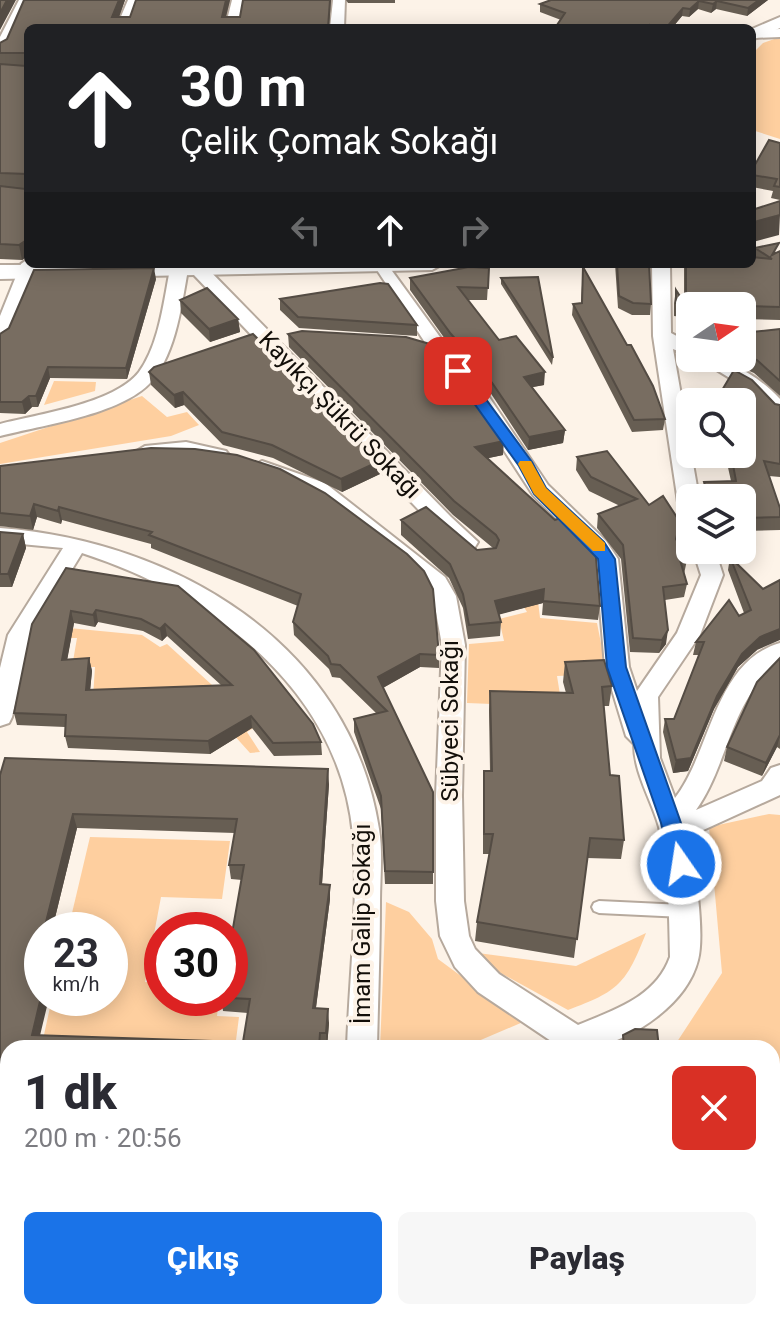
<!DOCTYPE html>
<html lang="tr">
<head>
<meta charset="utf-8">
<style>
	body { margin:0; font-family:Roboto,sans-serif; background:#f7f7f7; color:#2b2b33; height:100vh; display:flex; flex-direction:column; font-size:30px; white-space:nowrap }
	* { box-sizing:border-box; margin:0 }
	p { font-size:26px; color:#7c7c81 }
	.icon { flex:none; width:44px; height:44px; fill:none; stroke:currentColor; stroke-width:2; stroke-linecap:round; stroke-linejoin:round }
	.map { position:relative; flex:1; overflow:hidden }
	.details { position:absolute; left:0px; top:1040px; width:780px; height:280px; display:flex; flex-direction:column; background:#fff; border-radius:24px 24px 0 0; box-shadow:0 4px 20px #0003 }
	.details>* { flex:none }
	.guide { position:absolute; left:24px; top:24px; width:732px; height:244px; border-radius:12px; box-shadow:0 4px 20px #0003; background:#202124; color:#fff; overflow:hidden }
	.needle { width:52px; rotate:77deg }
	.controls { position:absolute; left:676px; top:292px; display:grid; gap:16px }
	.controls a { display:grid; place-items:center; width:80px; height:80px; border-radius:12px; background:#fff; box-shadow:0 4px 20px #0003; font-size:40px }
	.speed { position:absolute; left:24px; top:912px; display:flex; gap:16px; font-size:40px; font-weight:700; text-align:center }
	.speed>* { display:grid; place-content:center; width:104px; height:104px; border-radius:50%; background:#fff; box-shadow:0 4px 20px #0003; line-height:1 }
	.speed small { font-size:20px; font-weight:400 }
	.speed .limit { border:12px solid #d22; background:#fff; color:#111 }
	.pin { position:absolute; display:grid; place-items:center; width:68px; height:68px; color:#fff; margin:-34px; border-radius:16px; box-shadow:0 4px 12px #0006 }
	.me { position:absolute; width:88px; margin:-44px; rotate:347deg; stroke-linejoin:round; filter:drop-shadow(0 0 6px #0008) }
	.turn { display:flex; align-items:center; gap:28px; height:168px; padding:0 24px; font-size:36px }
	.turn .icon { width:104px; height:104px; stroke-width:2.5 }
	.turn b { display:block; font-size:56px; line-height:68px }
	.lanes { display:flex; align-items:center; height:76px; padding:0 24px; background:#0003; justify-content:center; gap:40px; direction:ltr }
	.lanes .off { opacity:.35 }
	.round { display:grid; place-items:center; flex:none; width:84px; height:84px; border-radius:12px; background:#f7f7f7 }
	.headline { display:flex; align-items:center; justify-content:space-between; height:136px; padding:0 24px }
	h1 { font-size:48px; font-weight:800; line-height:60px }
	.action { display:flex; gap:16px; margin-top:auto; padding:16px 24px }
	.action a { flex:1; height:92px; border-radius:12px; background:#1a73e8; color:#fff; font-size:32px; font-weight:800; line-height:92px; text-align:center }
	.action a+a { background:#f7f7f7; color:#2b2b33 }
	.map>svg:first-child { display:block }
	.green { fill:#fecf9f }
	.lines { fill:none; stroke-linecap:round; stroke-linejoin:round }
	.service-casing { stroke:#b6a99d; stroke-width:4 }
	.minor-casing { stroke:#b6a99d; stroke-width:4 }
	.tertiary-casing { stroke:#b6a99d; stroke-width:4 }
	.service { fill:#fff; fill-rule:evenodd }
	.minor { fill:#fff; fill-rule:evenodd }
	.tertiary { fill:#fff; fill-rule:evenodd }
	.wall { fill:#675e53; fill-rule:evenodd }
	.shaded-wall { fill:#544c44 }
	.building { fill:#786d61; stroke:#544c44; stroke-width:2; fill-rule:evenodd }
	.route { fill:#1a73e8; stroke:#114b97; stroke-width:2 }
	.slow { fill:#f59e0b }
	.labels { text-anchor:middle; stroke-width:8; stroke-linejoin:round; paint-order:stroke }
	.street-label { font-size:24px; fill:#120e09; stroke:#fdf3e8 }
</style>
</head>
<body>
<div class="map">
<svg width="780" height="1320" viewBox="0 0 780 1320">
	<rect width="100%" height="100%" fill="#fdf3e8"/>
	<path class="green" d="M780,37V139L752,130V54L763,43Z
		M54,381L96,382L95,391L44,405Z
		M142,396L167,417L187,412L199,425L171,436L0,464V443Z
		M535,576L540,618L597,623L607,674L557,676L562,707L467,703L469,644L504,641L499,619L527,612L509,583Z
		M38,625L142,635L160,647L167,644L257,726L247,732L260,752L250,753L197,694L93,697L95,667H72L77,638H33Z
		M769,814L780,815V1320H375V1312H772V1048H673L722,973L709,827Z
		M90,837L230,841L222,899L161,897L145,982L162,983V998H219L217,1016L239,1017L235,1048L42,1044L52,998H110V930H68Z
		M386,902L409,912L432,939L438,959L523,1022L462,1048H380Z
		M646,933C626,984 619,991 568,1010L477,960L478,953L576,966Z"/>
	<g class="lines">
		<g class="service-casing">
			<path id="service" d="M599,901L683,905L688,907L690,911L688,915L683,917L599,913L594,911L592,907L594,903Z"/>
		</g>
		<g class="minor-casing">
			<path id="minor" d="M19,0H31L7,51L0,55V37Z
				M128,0H140L130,28H116Z
				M232,0H244L239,28H225Z
				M333,0H345L344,28H330Z
				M780,29V37L752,38V30Z
				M28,259V264H39L9,338L0,344V316L21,264Z
				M171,264H189C182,301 177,352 151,382C121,415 42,425 0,436V424C38,414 114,404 139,372C160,343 164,298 171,264Z
				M373,264H387L448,348L481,385L548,485L606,541L618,559L629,667L637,691L677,633L701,575L693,550H715L723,575L700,635L658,697L660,758L675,798C711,752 714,662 780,643V663C731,696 729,764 696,810L762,781L771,768L780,765V795L688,837C695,864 705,934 698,960C687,1004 635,1038 593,1048C580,1051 563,1048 550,1048L551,1041L478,992L455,967L440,936L436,901V796L442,645L433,596L425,582L311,493L255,471L252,467L262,461L325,483L445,577L456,596L465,645L462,796L464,901L469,936L475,949L499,974L578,1025C614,1010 656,997 670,957C669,913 669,870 659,827C651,799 634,773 634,744L626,736L605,667L596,559L533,495L466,392L434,356Z
				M652,264H670L671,333L690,343V356L673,349L699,498H690V516L679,509L653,336Z
				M199,265L205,266L451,517L478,542L475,547H459L435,527L193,274L190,270Z
				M697,358C729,358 757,375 780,399V416L773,414L751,391Z
				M186,442L226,451L229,455L219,461L186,454L145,458L135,452L145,446Z
				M0,528C174,541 350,643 379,829C383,853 380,878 380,902C380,951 378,999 377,1048H347C349,982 359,899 353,835C339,688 212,595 82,553L32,635L12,717L9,723L0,726V668L8,635L63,548L0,542Z
				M0,1145H8V1177H0Z
				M332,1312H368V1320H332Z"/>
		</g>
		<g class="tertiary-casing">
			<path id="tertiary" d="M780,17V28L752,40V29Z
				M443,264L432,270L0,279V265Z"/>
		</g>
		<use href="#service" class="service"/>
		<use href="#minor" class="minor"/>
		<use href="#tertiary" class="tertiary"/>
	</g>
	<path class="wall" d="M24,0H125L119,17H130L136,0H230L226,17H240L243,0H331L329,28H28V256L22,260L0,259V43L7,39Z
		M346,0H395V3H348Z
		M551,0H768L747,16L716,9L711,13L698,9L689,17L682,16L672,28H555L561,20L540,12V4Z
		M780,143V200L771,198L773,191L752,187V170Z
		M755,248L777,252L780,251V320L742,319V306H690V317H684V307L682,317L674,316V303L676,290L684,303V264H752Z
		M615,264H649L651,304L650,315H632L618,308Z
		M583,267L665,419L663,430L632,432L572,315L573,304L581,303Z
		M489,268L487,300H467L499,340L544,385L532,387L565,430L563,443L528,450L484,383L450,346L410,290V278Z
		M501,278L553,358L552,365L501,284Z
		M156,279L127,379L50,378L38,407H32L25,414L0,413V334Z
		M280,299L417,325V336L299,328L280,310Z
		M180,300L238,319L240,332L210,342L181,313Z
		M780,329V396L754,373L720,358H742V333Z
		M288,334L503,455L488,458L600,606L598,620L542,615L543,603L499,614L501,622L500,636L468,639L463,608L449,578L401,535V520L477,550L493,548L453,515L289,347Z
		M149,372L380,461V474L342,492L273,458L223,445L184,405L175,408L151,385Z
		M775,404L780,405V477L769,476L780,508V530L742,531V498H702L704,482L731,481L725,454H742Z
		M151,448L439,655V668L420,667L383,688L433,872V884H385L381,809L354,732V719L376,713L340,678L332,677L329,669L294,635L293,622L298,606L151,548V544L62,520L61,524L37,517L33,530L0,526V466Z
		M607,451L676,539L687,560L684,574L687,584L684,597L665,600L666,644L659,653L630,652L621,559L597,528L598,514L620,506L589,491L576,470L577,457Z
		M0,532L23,534L26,548L12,587H0Z
		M730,557L763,589L757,650L738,667L714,709L688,771L673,773L663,732L665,719H674L699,655H693L696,642L744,613L728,570Z
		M66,568L178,586L321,742L322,755L274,756L252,728L210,754L68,748L65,736V727L17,725L14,713ZM98,622L143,631L162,641L167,636L221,685L90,690L92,671L89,658L67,659L74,623L95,627Z
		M780,658V749L777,747L762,776L724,761L727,747Z
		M565,662L612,686L609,706H603L610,775L624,840L621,859L587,858L574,958L475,941L477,922L489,854H483V790L484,771H490L489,710L490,691L566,693L563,682Z
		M0,775L329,784L322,884L330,885V899L316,1008L329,1023L327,1047L8,1048V1130H0ZM77,828L235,833L229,865L231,879L242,880L230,998H221L223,1011L248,1013L243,1042L40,1035L42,930H52Z
		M162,940V978L155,977L152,963Z
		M0,1165H8V1279L0,1278Z"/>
	<path class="shaded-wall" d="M7,0H16L0,30V13Z
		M119,0H125L115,28L112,17Z
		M226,0H230L223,28L222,17Z
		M759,0H768L747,16L748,8Z
		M699,1L698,9L689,17L690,9Z
		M717,1L716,9L711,13L713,4Z
		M683,8L682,16L672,28H666Z
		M780,215L779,235L753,242L754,222Z
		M25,241L28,256L22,260L19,245Z
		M154,268L156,279L127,379L126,368Z
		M238,319L240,332L210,342L209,329Z
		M48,367L50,378L38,407L36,396Z
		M545,372L544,385L523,389L524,377Z
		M183,392L184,405L175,408L174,395Z
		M29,396L32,407L25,414L22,402Z
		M565,430L563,443L528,450L529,437Z
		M504,441L503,455L475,461V447Z
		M380,461V474L342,492L341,479Z
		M34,504L37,517L33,530L30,516Z
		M59,507L62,520L61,524L58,511Z
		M23,534L26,548L12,587L8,574Z
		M544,589L543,603L494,616L495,601Z
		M96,610L98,622L95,627L93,615Z
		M71,611L74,623L65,672L62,660Z
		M165,624L167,636L162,641L160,629Z
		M780,629V640L757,650L738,667L714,709L688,771L673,773L676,760L742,654L760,637Z
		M668,630L666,644L659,653L662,640Z
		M420,654V667L379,690L378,677Z
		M89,658L92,671L89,702L86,690Z
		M251,716L252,728L210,754L208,741Z
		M780,735L777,747L762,776L766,763Z
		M328,769L329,784L321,898L320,884Z
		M73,814L77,828L52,930H44Z
		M330,885V899L314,1022L313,1008Z
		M42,939V971L37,959Z
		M42,993V998H49L37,1048L32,1035Z
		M328,1009L329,1023L327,1047L326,1033Z"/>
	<path class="building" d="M0,0H7L0,13Z
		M24,0H119L112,17H130L136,0H226L222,17H240L243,0H330L328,28H28V242L25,241L19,245L0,244V186L25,189L27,174L0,173V64L26,66L28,53H0V43L7,39Z
		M551,0H759L748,8L717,1L713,4L699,1L690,9L683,8L666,28L650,25V28H555L565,13L540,4Z
		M769,140L780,143V187L774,186L777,179L752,175V170Z
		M780,201V215L754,222V238L752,237V210Z
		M779,243L772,255L780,251V307L686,304V264H752V257L772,259L755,248Z
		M617,264H649L651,304L633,303L619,296Z
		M469,267L489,268L488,288L458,287L499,340L516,336L545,372L524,377L565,430L529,437L484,371L451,334L410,278Z
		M583,267L627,345H631L653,386L665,419L634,420L573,304L582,303Z
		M154,268L126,368L48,367L36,396H29L22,402H0V334L9,328L34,270Z
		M538,277L553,358L501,278Z
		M380,283L388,284L417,325L298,317L280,299Z
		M207,288L238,319L209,329L180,300Z
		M676,290L685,304L676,303Z
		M780,329V381L757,360L742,354V333Z
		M302,331L406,337L433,345L464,380L504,441L475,447L555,520L565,516L595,546L600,606L543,601L544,589L495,601L501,622L469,625L463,594L450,564L401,520L426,507L477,550L496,548L499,540L496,535L454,501L288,334Z
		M253,334L380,461L341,479L272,445L222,432L183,392L174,395L149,372L154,367Z
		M734,370L752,380L775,404L780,405V464L764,461L780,508V517L742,518V498H709L704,482L736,481L731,454H742V402H715Z
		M151,448L195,449L237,455L280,469L325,493L407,554L424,571L433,589L439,655L420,654L378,677L433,792V872L385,871L381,796L354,719L387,711L340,665L331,664L328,656L293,622L301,594L149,535L152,532L59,507L58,511L34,504L30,516L0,513V466Z
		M607,451L649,505L663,496L680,522L676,539L687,560H680L687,584L663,587L668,630L662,640L633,638L623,545L598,514L637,499L591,477L577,457Z
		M0,532L23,534L8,574H0Z
		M730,557L763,589L780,580V629L760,637L742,654L717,696L691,758L676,760L665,719H674L704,642H696L729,600L739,616L751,610Z
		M66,568L178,586L254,650L313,724L321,742L273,743L251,716L208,741L65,736L66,715L14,713L32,624ZM96,610L141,619L160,629L165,624L232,685L86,690L89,658L62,660L71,611L93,615Z
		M780,658V735L766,763L727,747L757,682Z
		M604,660L612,686L602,687L610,775L619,776L624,840L590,838L577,939L477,922L493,834H484V771H492L490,691L573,693L565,662Z
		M5,758L328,769L320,884L330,885L313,1008L328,1009L326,1033H320L319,1048H8V1116H0V775ZM73,814L237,819L229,865H244L230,945V998L250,999L243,1042L32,1035L42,993V959H37L42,939V930H44Z
		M158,940H162V964L152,963Z
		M635,1029L657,1030L659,1048H624L623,1035Z
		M0,1165H8V1265H0Z
		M0,1309L8,1310V1312H292V1318L313,1319L0,1320Z"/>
	<path class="route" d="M453,368H463L532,462L546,488L604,542L615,559L626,667L681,823L691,864L688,870L681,873L670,864L661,823L607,667L598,559L534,494L519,466L451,371Z"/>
	<path class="slow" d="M520,461H531L546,488L605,543V551H593L534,494L518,464Z"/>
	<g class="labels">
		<g class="street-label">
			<text transform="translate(340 415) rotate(46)" y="8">Kayıkçı Şükrü Sokağı</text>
			<text transform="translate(450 721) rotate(-90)" y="8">Sübyeci Sokağı</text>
			<text transform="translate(362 924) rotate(-90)" y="8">İmam Galip Sokağı</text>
		</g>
	</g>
</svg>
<div class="controls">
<a><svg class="needle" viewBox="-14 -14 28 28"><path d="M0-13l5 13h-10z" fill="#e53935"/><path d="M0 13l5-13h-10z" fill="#7c7c81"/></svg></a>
<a><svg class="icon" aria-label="search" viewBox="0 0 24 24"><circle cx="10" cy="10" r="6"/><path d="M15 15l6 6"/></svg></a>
<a><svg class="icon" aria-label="layers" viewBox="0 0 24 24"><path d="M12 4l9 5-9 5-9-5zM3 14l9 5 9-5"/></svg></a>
</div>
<div class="speed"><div>23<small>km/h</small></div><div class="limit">30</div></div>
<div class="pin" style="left:458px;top:371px;background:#d93025"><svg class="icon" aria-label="arrive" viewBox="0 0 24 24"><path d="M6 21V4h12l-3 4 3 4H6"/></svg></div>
<svg class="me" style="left:681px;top:864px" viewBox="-20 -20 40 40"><circle r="17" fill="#1a73e8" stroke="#fff" stroke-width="3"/><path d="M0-11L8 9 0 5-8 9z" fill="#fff"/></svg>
<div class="guide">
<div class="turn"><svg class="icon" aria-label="ahead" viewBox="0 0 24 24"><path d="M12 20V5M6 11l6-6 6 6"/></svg><div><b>30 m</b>Çelik Çomak Sokağı</div></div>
<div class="lanes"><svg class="icon off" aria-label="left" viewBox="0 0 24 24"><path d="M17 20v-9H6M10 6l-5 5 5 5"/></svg><svg class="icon" aria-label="ahead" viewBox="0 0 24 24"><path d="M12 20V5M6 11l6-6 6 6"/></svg><svg class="icon off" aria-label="right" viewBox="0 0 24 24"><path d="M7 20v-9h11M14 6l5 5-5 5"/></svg></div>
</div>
<section class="details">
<div class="headline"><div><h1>1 dk</h1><p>200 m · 20:56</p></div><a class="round" style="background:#d93025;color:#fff"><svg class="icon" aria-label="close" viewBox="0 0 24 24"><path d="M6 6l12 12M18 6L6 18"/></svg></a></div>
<div class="action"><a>Çıkış</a><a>Paylaş</a></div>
</section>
</div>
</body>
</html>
